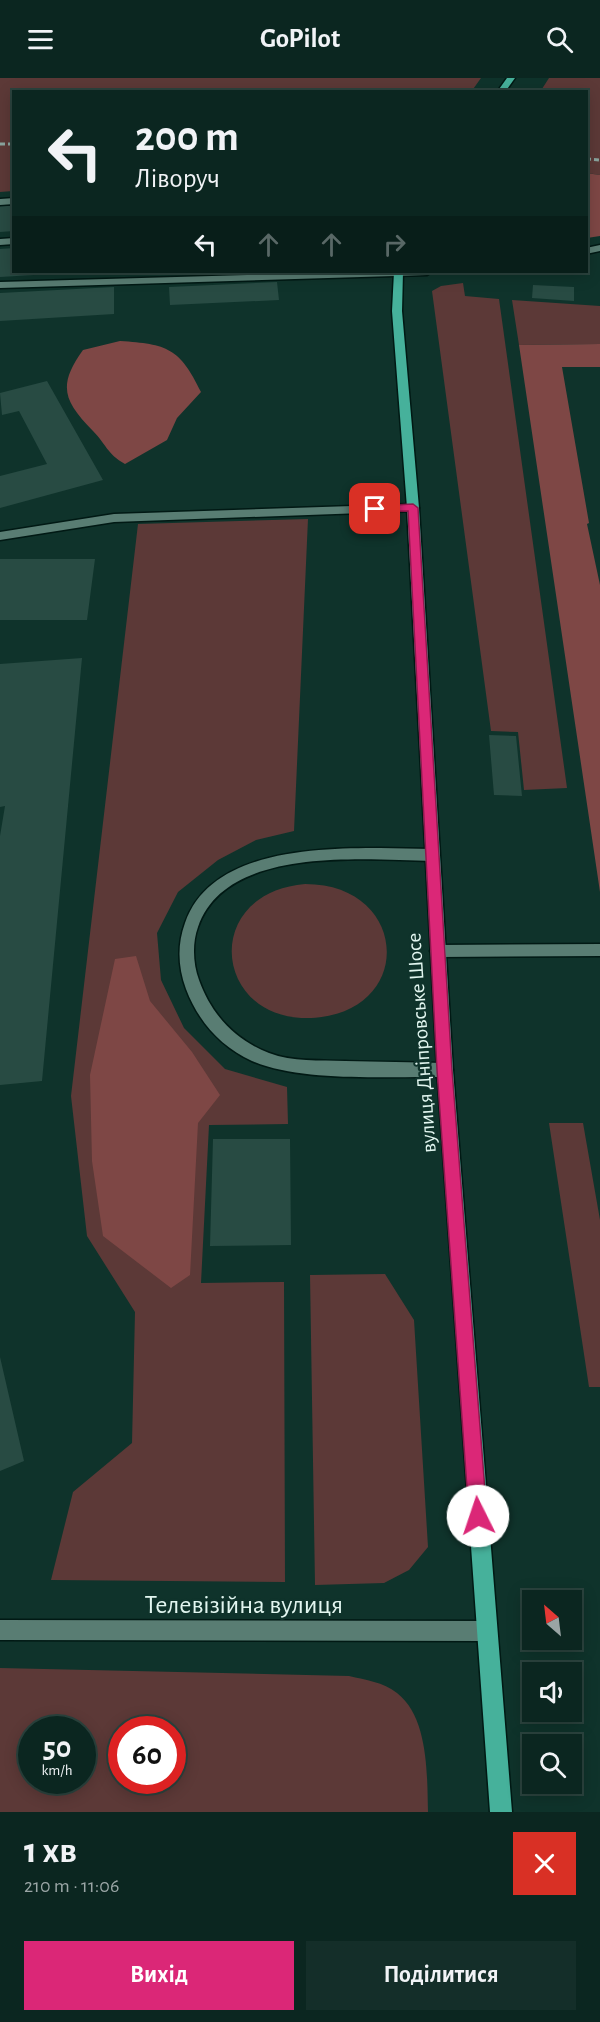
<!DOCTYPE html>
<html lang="uk">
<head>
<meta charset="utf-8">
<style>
	body { margin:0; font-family:"Alegreya Sans",sans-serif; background:#142e29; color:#f1f3f6; height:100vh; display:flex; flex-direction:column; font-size:22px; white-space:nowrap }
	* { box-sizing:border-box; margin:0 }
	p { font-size:20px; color:#9aa5a5 }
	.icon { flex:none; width:33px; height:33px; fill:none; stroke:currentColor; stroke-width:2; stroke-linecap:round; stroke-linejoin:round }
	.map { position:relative; height:1734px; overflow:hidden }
	.side { display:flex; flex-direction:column; background:#0b2620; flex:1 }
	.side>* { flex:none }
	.top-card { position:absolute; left:12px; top:12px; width:576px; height:183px; border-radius:0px; box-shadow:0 3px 15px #0003,0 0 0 2px #2b433e; background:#0b2620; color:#f1f3f6; overflow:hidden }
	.needle { width:39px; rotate:332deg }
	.buttons { position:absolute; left:522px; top:1512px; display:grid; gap:12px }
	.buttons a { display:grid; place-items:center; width:60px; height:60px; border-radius:0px; background:#0b2620; box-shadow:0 3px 15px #0003,0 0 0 2px #2b433e; font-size:30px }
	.speed { position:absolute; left:18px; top:1638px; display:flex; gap:12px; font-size:30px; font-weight:700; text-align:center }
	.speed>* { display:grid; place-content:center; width:78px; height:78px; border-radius:50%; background:#0b2620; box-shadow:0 3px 15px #0003,0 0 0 2px #2b433e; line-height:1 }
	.speed small { font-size:15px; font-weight:400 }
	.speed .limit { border:9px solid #d22; background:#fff; color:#111 }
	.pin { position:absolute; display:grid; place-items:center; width:51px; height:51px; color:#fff; margin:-26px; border-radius:12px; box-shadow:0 3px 9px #0006 }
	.me { position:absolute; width:66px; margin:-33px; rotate:356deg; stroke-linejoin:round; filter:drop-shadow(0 0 4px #0008) }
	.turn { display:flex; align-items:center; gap:21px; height:126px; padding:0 24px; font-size:27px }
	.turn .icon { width:78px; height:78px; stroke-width:2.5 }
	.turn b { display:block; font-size:42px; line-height:51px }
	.lanes { display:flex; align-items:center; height:57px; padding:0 24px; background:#0003; justify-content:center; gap:30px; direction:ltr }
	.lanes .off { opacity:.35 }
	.round { display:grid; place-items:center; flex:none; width:63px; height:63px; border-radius:0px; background:#142e29 }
	.overview { display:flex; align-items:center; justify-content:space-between; height:102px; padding:0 24px }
	h1 { font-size:36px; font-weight:600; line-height:45px }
	.button { display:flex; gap:12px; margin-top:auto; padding:12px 24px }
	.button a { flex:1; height:69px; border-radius:0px; background:#db2777; color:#fff; font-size:24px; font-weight:600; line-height:69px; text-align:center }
	.button a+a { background:#142e29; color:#f1f3f6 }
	header { display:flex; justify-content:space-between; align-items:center; height:78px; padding:0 24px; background:#0b2620; font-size:27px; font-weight:600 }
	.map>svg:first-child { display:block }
	.green { fill:#5c3937; fill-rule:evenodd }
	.forest { fill:#7e4745 }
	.building { fill:#284b43 }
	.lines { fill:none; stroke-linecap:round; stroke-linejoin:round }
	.minor-casing { stroke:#011914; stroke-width:3 }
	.major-casing { stroke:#011914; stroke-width:3 }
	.minor { fill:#597d73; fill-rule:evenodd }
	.major { fill:#46b19b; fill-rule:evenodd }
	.rail { stroke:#8aa59e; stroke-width:3; stroke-dasharray:5 3; stroke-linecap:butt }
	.route { fill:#db2777; stroke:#8e194d; stroke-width:1.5 }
	.labels { text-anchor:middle; stroke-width:4.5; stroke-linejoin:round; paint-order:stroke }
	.street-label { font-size:21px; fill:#e2f6f0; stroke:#0f332b }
	.near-street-label { font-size:26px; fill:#e2f6f0; stroke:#0f332b }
</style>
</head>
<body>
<header><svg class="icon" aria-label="menu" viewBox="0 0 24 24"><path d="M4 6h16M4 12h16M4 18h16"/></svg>GoPilot<svg class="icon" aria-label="search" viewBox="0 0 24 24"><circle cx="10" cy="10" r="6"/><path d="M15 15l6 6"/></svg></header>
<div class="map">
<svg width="600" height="1734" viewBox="0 0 600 1734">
	<rect width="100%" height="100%" fill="#0f332b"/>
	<path class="green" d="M0,0H481L471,14H14L13,113L0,114Z
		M549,0H600V97L587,95L586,14H540Z
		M463,205L465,218L499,221L567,710L524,712L518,654L491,653L432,213L441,208Z
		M512,222L600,228V266L519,267Z
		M308,441L294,753L256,762L218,782L178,814L157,855L161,902L184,950L225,991L287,1009L288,1046L209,1047L201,1205L284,1204L285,1504L51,1502L73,1414L132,1365L135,1234L87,1158L71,1018L138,446Z
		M305,806C410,806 416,935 311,940C213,944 200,815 305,806Z
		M549,1045H583L600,1142V1309H589Z
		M385,1196L414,1242L428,1469L409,1492L384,1505L315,1507L310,1197Z
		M0,1590L349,1598C366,1602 383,1604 397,1615C429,1640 427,1698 428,1734H0ZM32,1652H82V1702H32ZM122,1652H172V1702H122Z"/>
	<path class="forest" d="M586,95L600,97V158L587,160Z
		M120,263C167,266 180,270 201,314L177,340L167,362L125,386C107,376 106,366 93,353C64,323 57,308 83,272Z
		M600,266V289H562L589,445L587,446L600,507V814L519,267Z
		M136,878L150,923L192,974L220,1017L198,1045L190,1197L171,1210L103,1158L92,1083L90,997L115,881Z"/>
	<path class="building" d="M0,128H14V153L0,154Z
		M14,170V194L67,195L0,199V171Z
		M277,204L279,222L170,227L169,209Z
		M533,207L574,209V223L532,220Z
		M114,209V236L0,243V215Z
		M47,303L103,402L0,430V398L47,386L19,333L2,337L0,315Z
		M0,481H95L87,542H0Z
		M82,580L42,1003L0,1007V758L5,728L0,729V586Z
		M489,657L516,658L522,718L494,717Z
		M213,1061H290L291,1167L210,1168Z
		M0,1279L24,1383L0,1393Z"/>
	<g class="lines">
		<g class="minor-casing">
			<path id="minor" d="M14,120V126L0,127V121Z
				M14,160V166L0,167V161Z
				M600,167V173L586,176V170Z
				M348,194H432L427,197L0,210V204Z
				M413,426L419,430L417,433L114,444L0,462V454L114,436Z
				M380,770L432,771L439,777L432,783C365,782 226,767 198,849C192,865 193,886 199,902C211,936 235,962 269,975C293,984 319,982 345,983C378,984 412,984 445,985L451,987L453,992L451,997L445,999C388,998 303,1005 252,983C221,969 198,943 186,911C178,889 177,867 185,845C210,772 316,770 380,770Z
				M600,866V878L438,879L433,877L430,873L433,869L438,867Z
				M0,1542L487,1543L494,1546L497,1553L494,1560L487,1563L0,1562Z"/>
		</g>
		<g class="major-casing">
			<path id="major" d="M507,0H515L505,14H497Z
				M394,194H403L402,233L419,430L453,992L512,1734H490L437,992L407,430L392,233Z"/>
		</g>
		<use href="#minor" class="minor"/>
		<use href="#major" class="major"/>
		<path class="rail" d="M0,66H14
			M586,81L600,82"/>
	</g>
	<path class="route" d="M413,426L418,430L452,992L487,1438L484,1444L478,1447L472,1444L469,1438L437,992L408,433L375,434L369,431L375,428Z"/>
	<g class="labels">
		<g class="street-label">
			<text transform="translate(421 965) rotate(-94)" y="7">вулиця Дніпровське Шосе</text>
		</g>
		<g class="near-street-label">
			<text x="244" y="1535">Телевізійна вулиця</text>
		</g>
	</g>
</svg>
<div class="buttons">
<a><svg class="needle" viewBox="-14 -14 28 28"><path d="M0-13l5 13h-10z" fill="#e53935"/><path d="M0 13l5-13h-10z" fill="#9aa5a5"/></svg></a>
<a><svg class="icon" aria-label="sound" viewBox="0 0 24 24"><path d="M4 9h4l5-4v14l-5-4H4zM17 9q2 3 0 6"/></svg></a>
<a><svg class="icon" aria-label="search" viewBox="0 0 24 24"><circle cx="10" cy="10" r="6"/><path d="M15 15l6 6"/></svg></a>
</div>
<div class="speed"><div>50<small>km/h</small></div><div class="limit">60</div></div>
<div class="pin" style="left:375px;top:431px;background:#d93025"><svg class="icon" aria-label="arrive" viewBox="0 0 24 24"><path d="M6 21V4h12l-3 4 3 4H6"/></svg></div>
<svg class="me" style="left:478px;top:1438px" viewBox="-20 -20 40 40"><circle r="19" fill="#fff"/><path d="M0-13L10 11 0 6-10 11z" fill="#db2777"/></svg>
<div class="top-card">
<div class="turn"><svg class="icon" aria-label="left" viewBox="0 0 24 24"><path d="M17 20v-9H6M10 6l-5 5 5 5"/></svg><div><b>200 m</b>Ліворуч</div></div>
<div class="lanes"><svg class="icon" aria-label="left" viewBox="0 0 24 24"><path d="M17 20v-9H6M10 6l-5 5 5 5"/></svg><svg class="icon off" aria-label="ahead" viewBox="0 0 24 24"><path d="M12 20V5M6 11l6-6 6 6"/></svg><svg class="icon off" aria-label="ahead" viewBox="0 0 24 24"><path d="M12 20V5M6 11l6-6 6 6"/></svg><svg class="icon off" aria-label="right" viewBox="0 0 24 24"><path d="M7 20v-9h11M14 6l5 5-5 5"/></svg></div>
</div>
</div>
<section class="side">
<div class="overview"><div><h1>1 хв</h1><p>210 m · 11:06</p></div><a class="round" style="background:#d93025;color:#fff"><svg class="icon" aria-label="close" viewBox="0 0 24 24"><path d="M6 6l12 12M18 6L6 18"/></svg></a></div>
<div class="button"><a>Вихід</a><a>Поділитися</a></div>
</section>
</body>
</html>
